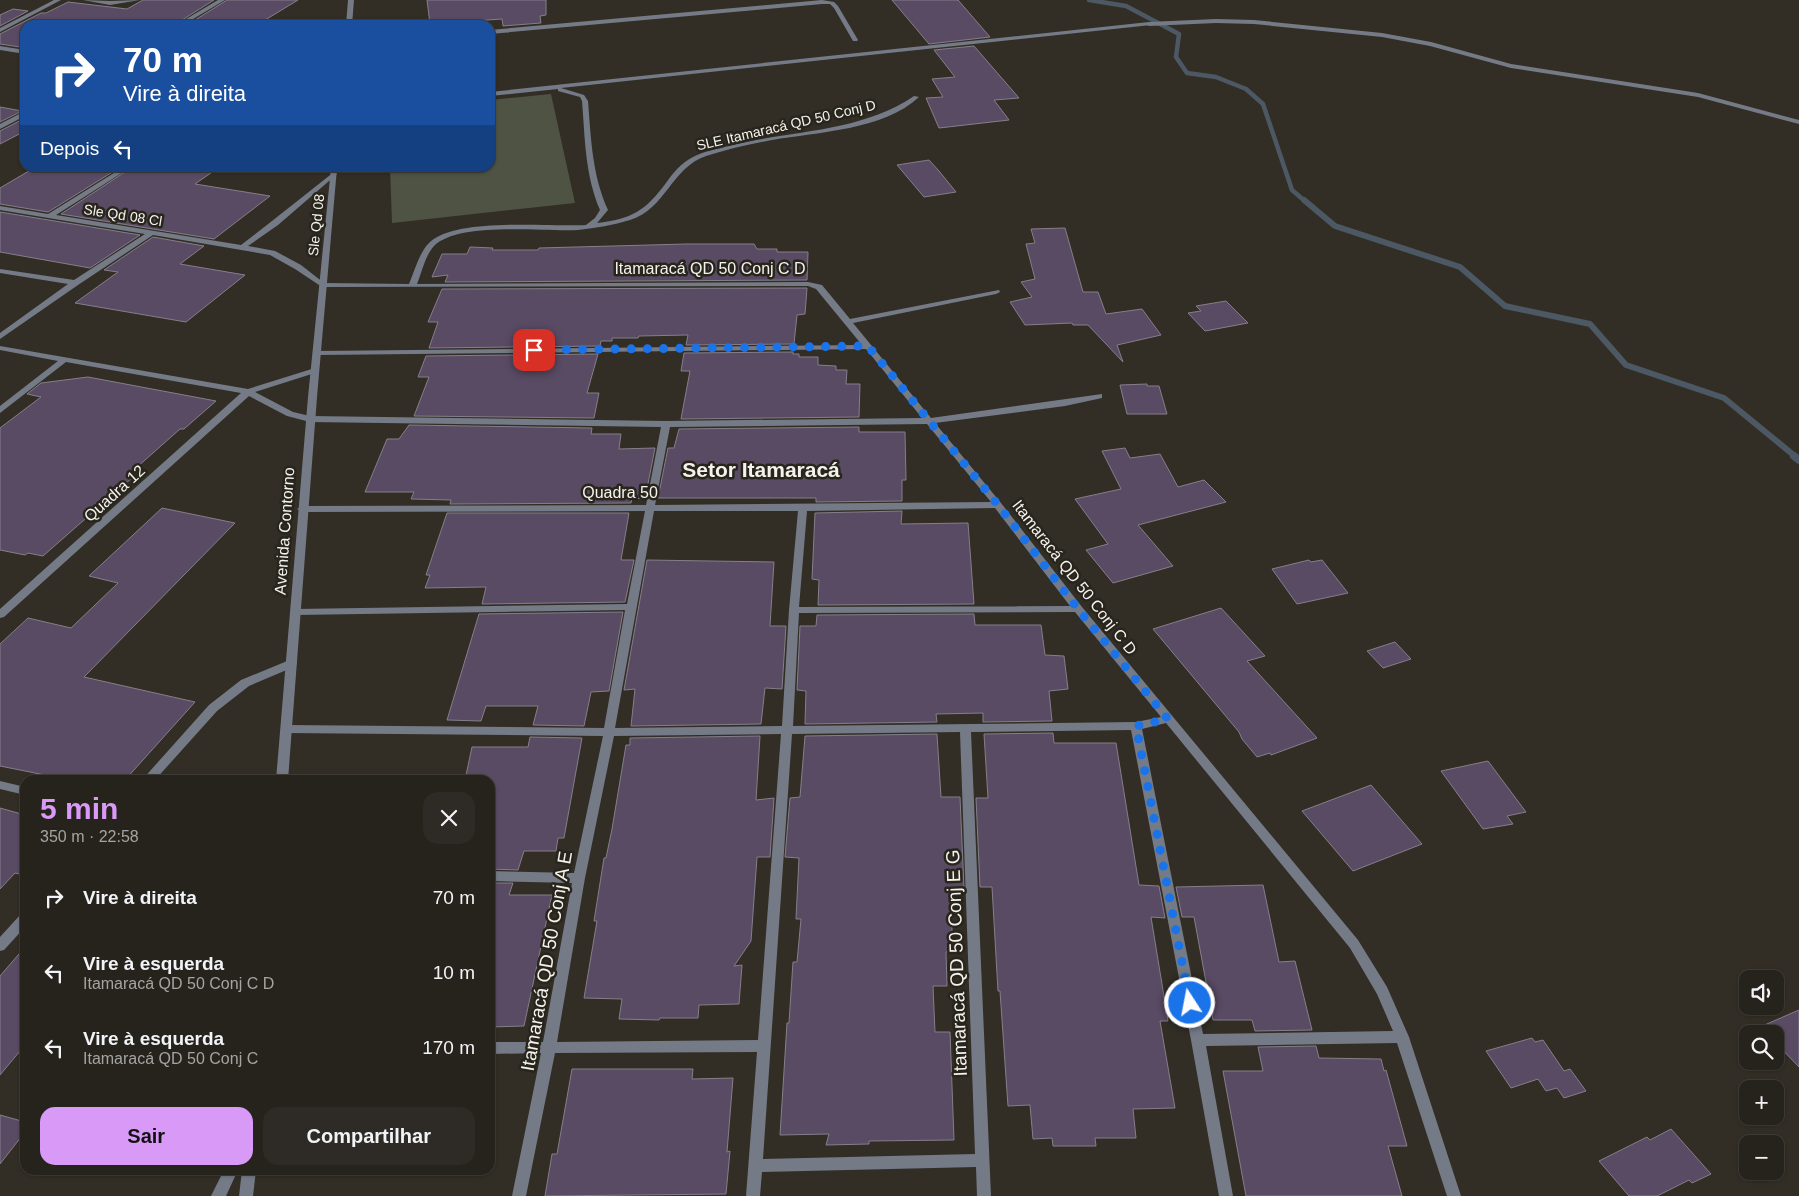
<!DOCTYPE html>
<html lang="pt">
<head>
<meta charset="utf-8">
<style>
	body { margin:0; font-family:Arial,sans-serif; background:#2e2a25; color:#f1f3f6; height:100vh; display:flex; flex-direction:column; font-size:19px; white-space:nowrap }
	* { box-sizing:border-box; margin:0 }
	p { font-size:16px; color:#a4a4a3 }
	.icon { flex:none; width:28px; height:28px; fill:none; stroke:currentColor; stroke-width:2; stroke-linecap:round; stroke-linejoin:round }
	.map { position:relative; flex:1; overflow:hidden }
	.details { position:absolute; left:20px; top:775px; width:475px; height:400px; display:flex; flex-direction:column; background:#26221c; border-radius:15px; box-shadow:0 1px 4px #0004,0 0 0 1px #423f3b }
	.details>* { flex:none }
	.guide { position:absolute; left:20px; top:20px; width:475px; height:152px; border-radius:15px; box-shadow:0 1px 4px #0004,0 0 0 1px #423f3b; background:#1a4fa0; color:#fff; overflow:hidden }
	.fabs { position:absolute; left:1739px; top:970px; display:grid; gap:10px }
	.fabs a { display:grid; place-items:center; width:45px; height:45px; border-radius:10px; background:#26221c; box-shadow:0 1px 4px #0004,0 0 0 1px #423f3b; font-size:25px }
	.pin { position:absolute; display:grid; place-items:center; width:42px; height:42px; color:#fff; margin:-21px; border-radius:10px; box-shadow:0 2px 8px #0006 }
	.me { position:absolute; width:55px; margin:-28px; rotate:349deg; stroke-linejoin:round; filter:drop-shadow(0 0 4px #0008) }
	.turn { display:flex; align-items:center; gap:18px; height:105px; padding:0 20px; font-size:22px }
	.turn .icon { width:65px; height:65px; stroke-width:2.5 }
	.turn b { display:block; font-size:35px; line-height:42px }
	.then { display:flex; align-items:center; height:48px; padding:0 20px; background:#0003; gap:10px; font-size:19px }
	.round { display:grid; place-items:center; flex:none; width:52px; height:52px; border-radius:15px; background:#2e2a25 }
	.overview { display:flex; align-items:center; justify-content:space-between; height:85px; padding:0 20px }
	h1 { font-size:30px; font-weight:700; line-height:38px; color:#d99af7 }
	.action { display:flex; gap:10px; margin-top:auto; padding:10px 20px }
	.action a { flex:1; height:58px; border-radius:15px; background:#d99af7; color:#111; font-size:20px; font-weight:700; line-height:58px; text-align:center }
	.action a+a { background:#2e2a25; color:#f1f3f6 }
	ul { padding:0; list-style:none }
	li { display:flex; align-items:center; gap:15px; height:75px; padding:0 20px }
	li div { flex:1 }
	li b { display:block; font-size:19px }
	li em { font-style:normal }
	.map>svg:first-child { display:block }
	.green { fill:#4e5343 }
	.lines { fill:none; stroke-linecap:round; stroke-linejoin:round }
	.stream-far2 { stroke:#4c5863; stroke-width:4.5 }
	.stream-far1 { stroke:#4c5863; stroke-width:6 }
	.stream { stroke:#4c5863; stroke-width:8 }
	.building { fill:#5a4b64; stroke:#847f89 }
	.service { fill:#747b87; fill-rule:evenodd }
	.minor { fill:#747b87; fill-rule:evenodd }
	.tertiary { fill:#747b87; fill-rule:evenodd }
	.route { stroke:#1a73e8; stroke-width:9; stroke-dasharray:0 16.2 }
	.labels { text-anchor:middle; stroke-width:5; stroke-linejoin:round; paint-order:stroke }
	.far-street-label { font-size:14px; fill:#f5f2ed; stroke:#28251c }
	.street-label { font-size:16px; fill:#f5f2ed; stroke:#28251c }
	.near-street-label { font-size:19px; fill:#f5f2ed; stroke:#28251c }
	.district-label { font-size:21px; font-weight:bold; fill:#f5f2ed; stroke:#28251c }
</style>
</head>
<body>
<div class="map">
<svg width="1799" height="1196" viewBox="0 0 1799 1196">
	<rect width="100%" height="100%" fill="#322e26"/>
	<path class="green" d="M551,94L575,203L392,223L390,168H490V100Z"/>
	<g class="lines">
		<path class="stream-far2" d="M1089,0L1126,6L1179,34L1176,57L1187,73L1216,77L1246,89L1263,104L1292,190L1306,202"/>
		<path class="stream-far1" d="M1304,200L1335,226L1460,267L1505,306L1590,324L1626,365L1724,398L1796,457"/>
		<path class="stream" d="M1794,456L1799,460"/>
	</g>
	<path class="building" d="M143,0H214L174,25H25V45L20,47L0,44V34L41,13H46L68,2L127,9Z
		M227,0H298L257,25H187Z
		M427,0H546V15L540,16L541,23L503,26L502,19L430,24Z
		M892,0H958L990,37L929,44Z
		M13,9L28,11L0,26V15Z
		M974,46L1019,98L994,100L1009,120L939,128L926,98L943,97L932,79L955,77L934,50Z
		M0,107L22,111L0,122Z
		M25,118V131L0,144V131Z
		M929,160L939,171L956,192L924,197L897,165Z
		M34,168H119L48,212L0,204V188Z
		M131,168H218L195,184L270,196L214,239L61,214Z
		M0,212L140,235L90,268L0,252Z
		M1065,228L1083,292H1098L1106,314L1142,309L1161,335L1117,345L1123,362L1088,325H1073L1072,323L1025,325L1010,302L1032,297L1021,282L1035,279L1026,244L1035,243L1031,229Z
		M153,237L204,246L180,264L245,275L186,322L75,303L118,272L104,270Z
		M686,244H754L757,249H777V252H808L807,280L445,282L448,275L432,277L442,254H467L470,247L493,248L492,250H538L539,248Z
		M807,288L805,314L797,315L794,344L686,345L688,335L639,336L638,338H612V341H601L600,346L429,348L438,322H428L442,289Z
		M1226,301L1248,323L1205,331L1188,313L1201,311L1196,306Z
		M793,352V354H799V357H818V365L836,366V370H847L846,384H860L859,417L681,419L690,371H681L684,353Z
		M598,354L587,393H599L594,418L414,416L429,377H418L426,356Z
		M88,377L216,401L184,429H180L127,476L133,477L43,556L28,553L25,555L0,550V428L41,397L27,394L41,383Z
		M1147,384V386H1159L1167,414H1127L1120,385Z
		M409,425L592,428L591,434H621L619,449L655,448L645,499L632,498L631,503L450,504L451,500L411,499L414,492H365L387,439H399Z
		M859,427V432H905L906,480H902V501L816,502V498H658L668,448H674L679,429Z
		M1125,448L1130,458L1160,454L1178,487L1204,480L1226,502L1138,525L1173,566L1113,583L1086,550L1108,544L1075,499L1121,489L1102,451Z
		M162,508L235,523L84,677L195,702L125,780H70L0,766V644L28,618L71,628L118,583L89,576Z
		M902,511L901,524L968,523L974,604L818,605L819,580L812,579L815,513Z
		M447,513H629L621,560H634L625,602L482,604L486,587L425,588L430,575H426Z
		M647,560L774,562L770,626H786L782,689L765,688L761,724L631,726L635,689L624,690Z
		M1309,560L1311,562L1322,560L1348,593L1297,604L1272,569Z
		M1221,608L1265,656L1247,661L1317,738L1271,755L1270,753L1257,757L1242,739L1239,732L1153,629Z
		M623,612L609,691L591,692L584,726L533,725L538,706H486L481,721L447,720L479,614Z
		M974,614L975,625H1041L1045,655L1064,656L1068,689L1049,691L1052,721L983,722V713L936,714L937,722L805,724L806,691L797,690L800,626H816L817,615Z
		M1395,642L1411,659L1383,668L1367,651Z
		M1053,733L1054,743H1116L1139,885L1159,886L1165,918L1151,917L1168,1021H1160L1175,1108L1133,1109L1136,1138H1095L1096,1146H1053L1052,1138L1033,1139L1030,1105L1008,1106L1000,991H998L992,887H980L976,798H988L984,734Z
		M937,734L941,797H960L964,888H950L953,951L946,952L947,986H933L935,1032H950L954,1140L869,1141V1144L826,1145L829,1134L780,1135L787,1023H789L793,962H797L801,919H796L799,858L785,857L790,798L800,797L805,736Z
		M760,736L756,800L774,798L770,857H757L751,941L734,966L742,965L739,1004L699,1005L698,1018H660L659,1020L619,1019L622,999L584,998L597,921H594L604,858H606L612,829L626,745H630V738Z
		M530,737L582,738L564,838H558L556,851H524L518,870L490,869V780H465L472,747H528Z
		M1488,761L1526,812L1507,816L1513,824L1483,829L1441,771Z
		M1371,785L1422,844L1353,871L1302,811Z
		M0,808L25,815V875L15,873L0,889Z
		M490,883H513L509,895H552L524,1026L490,1027Z
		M1263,885L1279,962L1295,961L1312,1030L1255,1031L1252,1020H1213L1194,917H1182L1176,887Z
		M25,947V1045L0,1075V976Z
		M1799,1010V1067L1775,1042V1034H1766L1760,1027Z
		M1532,1038L1535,1042L1543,1040L1564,1071L1570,1069L1586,1091L1564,1098L1557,1088L1546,1091L1538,1079L1511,1088L1486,1051Z
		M1316,1046L1319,1058L1381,1059L1384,1071L1386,1070L1407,1146H1388L1402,1196H1246L1223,1071H1263L1258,1047Z
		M572,1069H693L692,1079L733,1078L727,1152L730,1151L726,1194L545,1196L552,1154H557Z
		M0,1115L25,1122V1132L0,1164Z
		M1671,1129L1711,1174L1692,1183L1689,1180L1657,1196H1629L1599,1161L1647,1137L1650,1140Z"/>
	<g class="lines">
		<path class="service" d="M1216,19L1254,20L1382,33L1431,42L1511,64L1698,93L1799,120V124L1698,97L1511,68L1430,46L1382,37L1254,24L1216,23L1149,26L1146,24L1149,22Z"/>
		<path class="minor" d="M54,0H61L0,32V28Z
			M83,0L110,1L140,0L110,5Z
			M218,0H225L183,25H176Z
			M822,0L834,2L838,6L858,40L857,41H853L834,8L830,4H822L490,34V30Z
			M1149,22L1152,24L1151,25L561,88L584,95L588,101C591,138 592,175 608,210L597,223C632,219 645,211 666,183C673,173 681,163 693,157C704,151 717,149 729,146C790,130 860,133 914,96L919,97C884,130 818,132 772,140C750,144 728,149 706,156C672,167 665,210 630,220C613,225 596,228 578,230C543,232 459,221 434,246C425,256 422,272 417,284L808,282L822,285L850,319L999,290L1000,292L996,294L853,323L931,418L1102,394V398L1065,406L935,423L1001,503L1082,607L1358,940L1387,987L1409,1037L1461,1196H1447L1397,1043L1206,1046L1233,1196H1219L1191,1040L1131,730L971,732L991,1196H977L976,1167L762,1172L760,1196H746L757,1052L555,1053L526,1196H512L541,1053L490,1054V1042H543L572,883L490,881V871L574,873L603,736L286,733L282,732L281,729L282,726L286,725L604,728L625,610L296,615L291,612L296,609L627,604L645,511L302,512L297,509L302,506L646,505L661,427L310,422L287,416L249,396L4,617L0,618V609L241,393L66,362L0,413V406L58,361L0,350V346L248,389L315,368L319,370L318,372L255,392L293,412L310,416L666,421L922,418L866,349L318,355L314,353L318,351L862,345L816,289L808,286L322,287L295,269L270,255L153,235L78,285L0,339V333L68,284L0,273V269L74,280L145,234L0,210V206L48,214L122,168H129L128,169L56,215L241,245L272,221L334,172L337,174L336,175L278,225L248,246L275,251L301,265L324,283L409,284C415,270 419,253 429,243C455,217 549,227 586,225L595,218L600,210C585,175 585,138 582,101L580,97L558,91V89L490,96V92ZM927,424L991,502L655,505L670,427ZM995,508L1070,606L799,607L807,511ZM654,511H798L789,610L782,726L615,728ZM1075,612L1161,717L1136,722L793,726L799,613ZM1166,723L1350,948L1377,994L1393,1031L1203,1034L1142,729ZM960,732L975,1154L763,1159L792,734ZM781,734L758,1040L557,1042L585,878L614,736Z
			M0,46L25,50V54L0,50Z
			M25,111V116L0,129V124Z
			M292,659L297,663L296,666L249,686L217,711L155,780H142L209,705L241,680Z
			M0,781L25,787V795L0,789Z
			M25,913V927L4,950L0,951V937L21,914Z
			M224,1170H238L226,1196H211Z"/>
		<path class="tertiary" d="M348,0H354L352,25H346Z
			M331,168H337L317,397L288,780H276L308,397Z
			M242,1170H256L253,1196H239Z"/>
	</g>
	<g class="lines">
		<path class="route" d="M534,350L868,346L998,505L1078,609L1168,719L1136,726L1190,1003"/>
	</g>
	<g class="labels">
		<g class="far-street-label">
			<text transform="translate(786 125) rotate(-13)" y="5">SLE Itamaracá QD 50 Conj D</text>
			<text transform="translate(123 215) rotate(9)" y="5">Sle Qd 08 Cl</text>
			<text transform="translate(316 225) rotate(-84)" y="5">Sle Qd 08</text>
		</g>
		<g class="street-label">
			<text x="710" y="274">Itamaracá QD 50 Conj C D</text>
			<text x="620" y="498">Quadra 50</text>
			<text transform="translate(114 493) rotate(-42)" y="6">Quadra 12</text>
			<text transform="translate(284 531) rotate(-86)" y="6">Avenida Contorno</text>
			<text transform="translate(1075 577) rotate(52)" y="6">Itamaracá QD 50 Conj C D</text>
		</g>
		<g class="near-street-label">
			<text transform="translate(546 961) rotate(-80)" y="7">Itamaracá QD 50 Conj A E</text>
			<text transform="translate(956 963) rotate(-92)" y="7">Itamaracá QD 50 Conj E G</text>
		</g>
		<g class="district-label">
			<text x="761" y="477">Setor Itamaracá</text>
		</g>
	</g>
</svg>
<div class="fabs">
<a><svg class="icon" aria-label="sound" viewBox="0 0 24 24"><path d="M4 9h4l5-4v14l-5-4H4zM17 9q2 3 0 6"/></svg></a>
<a><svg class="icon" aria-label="search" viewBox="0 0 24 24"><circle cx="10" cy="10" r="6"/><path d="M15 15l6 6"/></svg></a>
<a>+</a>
<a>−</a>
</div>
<div class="pin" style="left:534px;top:350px;background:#d93025"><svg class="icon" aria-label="arrive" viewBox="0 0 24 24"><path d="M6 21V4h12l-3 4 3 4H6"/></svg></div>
<svg class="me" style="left:1190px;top:1003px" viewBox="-20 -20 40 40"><circle r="17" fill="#1a73e8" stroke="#fff" stroke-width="3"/><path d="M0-11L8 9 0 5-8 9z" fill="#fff"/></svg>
<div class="guide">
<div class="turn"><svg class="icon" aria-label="right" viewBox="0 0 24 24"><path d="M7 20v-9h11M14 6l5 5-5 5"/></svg><div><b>70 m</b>Vire à direita</div></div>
<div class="then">Depois<svg class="icon" aria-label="left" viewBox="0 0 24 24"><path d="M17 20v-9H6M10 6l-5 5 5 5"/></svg></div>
</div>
<section class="details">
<div class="overview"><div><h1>5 min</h1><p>350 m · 22:58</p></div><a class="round"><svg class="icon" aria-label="close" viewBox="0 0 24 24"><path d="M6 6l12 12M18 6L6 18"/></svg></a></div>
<ul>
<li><svg class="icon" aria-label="right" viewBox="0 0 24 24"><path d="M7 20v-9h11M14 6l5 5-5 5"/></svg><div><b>Vire à direita</b></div><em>70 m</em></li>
<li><svg class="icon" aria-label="left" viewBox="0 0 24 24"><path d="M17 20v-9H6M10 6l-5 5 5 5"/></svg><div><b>Vire à esquerda</b><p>Itamaracá QD 50 Conj C D</p></div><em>10 m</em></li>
<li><svg class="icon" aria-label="left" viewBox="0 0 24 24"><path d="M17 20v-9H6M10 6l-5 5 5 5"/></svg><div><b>Vire à esquerda</b><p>Itamaracá QD 50 Conj C</p></div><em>170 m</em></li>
</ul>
<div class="action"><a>Sair</a><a>Compartilhar</a></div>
</section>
</div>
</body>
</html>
